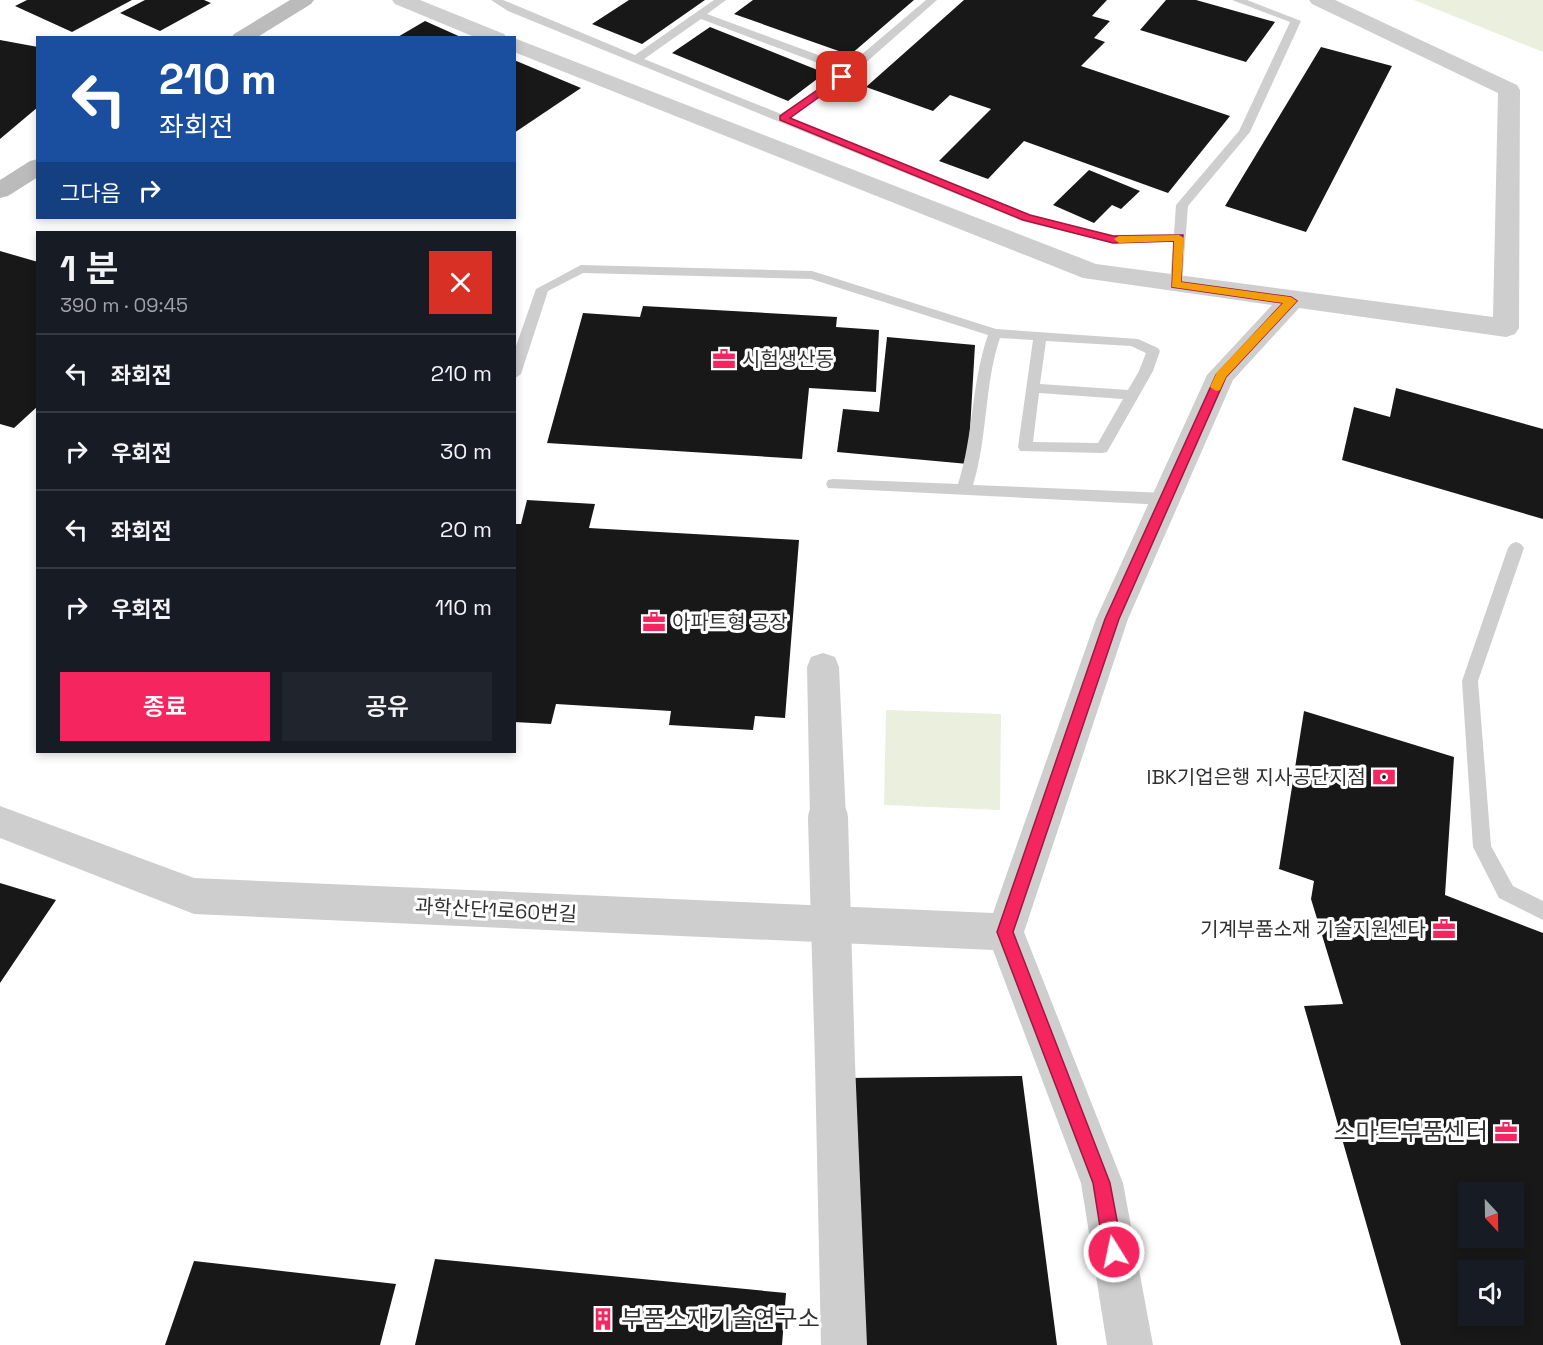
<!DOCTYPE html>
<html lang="ko">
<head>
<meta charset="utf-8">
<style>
	body { margin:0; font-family:"Space Grotesk","Noto Sans KR",sans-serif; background:#20242c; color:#f1f3f6; height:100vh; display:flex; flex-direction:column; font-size:22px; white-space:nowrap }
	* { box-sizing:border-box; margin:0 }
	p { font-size:20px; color:#9ea1a6 }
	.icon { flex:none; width:33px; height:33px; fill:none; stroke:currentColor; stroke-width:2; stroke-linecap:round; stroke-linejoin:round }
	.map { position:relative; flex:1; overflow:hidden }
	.details { position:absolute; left:36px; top:231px; width:480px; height:522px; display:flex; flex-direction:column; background:#171b24; border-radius:0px; box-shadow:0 3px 9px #0003 }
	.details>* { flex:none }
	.guide { position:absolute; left:36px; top:36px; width:480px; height:183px; border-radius:0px; box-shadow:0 3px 9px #0003; background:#1a4fa0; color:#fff; overflow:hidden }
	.needle { width:39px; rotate:158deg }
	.controls { position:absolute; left:1458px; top:1182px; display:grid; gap:12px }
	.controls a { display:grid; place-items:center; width:66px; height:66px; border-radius:0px; background:#171b24; box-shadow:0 3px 9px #0003; font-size:30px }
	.pin { position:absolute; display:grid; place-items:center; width:51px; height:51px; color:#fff; margin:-26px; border-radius:12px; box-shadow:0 3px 9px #0006 }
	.me { position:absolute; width:66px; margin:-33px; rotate:350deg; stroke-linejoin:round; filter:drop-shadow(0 0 4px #0008) }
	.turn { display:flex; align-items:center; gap:21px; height:126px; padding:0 24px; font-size:27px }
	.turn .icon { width:78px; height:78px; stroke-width:2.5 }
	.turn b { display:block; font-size:42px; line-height:51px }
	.then { display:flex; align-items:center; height:57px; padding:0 24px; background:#0003; gap:12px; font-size:22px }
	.round { display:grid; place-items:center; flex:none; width:63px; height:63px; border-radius:0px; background:#20242c }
	.summary { display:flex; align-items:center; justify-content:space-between; height:102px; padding:0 24px }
	h1 { font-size:36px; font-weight:600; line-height:45px }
	.action { display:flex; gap:12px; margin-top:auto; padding:12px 24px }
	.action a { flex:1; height:69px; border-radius:0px; background:#f5255f; color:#fff; font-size:24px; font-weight:600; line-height:69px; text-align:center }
	.action a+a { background:#20242c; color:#f1f3f6 }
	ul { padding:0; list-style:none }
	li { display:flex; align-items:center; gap:18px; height:78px; padding:0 24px; border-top:2px solid #363941 }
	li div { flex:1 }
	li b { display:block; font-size:22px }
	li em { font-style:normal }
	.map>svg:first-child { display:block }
	.green { fill:#eaefde }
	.building { fill:#181818; fill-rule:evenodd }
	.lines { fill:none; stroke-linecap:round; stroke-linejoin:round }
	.lane { fill:#cecece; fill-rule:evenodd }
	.street { fill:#cecece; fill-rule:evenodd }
	.secondary { fill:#bbb; fill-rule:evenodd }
	.street-bridge { stroke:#cecece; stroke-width:40 }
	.route { fill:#f5255f; stroke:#9f183e; stroke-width:1.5 }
	.slow { fill:#f59e0b }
	.labels { text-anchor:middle; stroke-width:6; stroke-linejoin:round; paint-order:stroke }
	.poi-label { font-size:20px; fill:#313131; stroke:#fff; text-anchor:start }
	.street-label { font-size:20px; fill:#313131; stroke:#fff }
	.near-poi-label { font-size:24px; fill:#313131; stroke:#fff; text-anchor:end }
</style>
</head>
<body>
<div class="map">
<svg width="1543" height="1345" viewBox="0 0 1543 1345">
	<rect width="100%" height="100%" fill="#fff"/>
	<path class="green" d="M1414,0H1543V52Z
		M886,710L1001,714L1000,810L884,805Z"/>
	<path class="building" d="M27,0H132L72,32L15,6Z
		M145,0H204L211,3L160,31L120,13Z
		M629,0H705L642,44L592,24Z
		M753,0H914L850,55L734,14Z
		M964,0H1107L1092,16L1110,21L1094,38L1105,42L1081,66L1230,116L1168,193L1024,141L988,179L939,161L991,109L950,95L933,111L866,87Z
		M1166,0H1196L1275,22L1246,62L1140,30Z
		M425,21L463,38H396Z
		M710,27L825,73L788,101L672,53Z
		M0,40L38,47V107L0,139Z
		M1321,47L1392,66L1306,232L1225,206Z
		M514,60L581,88L514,133Z
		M1089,170L1140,191L1121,209L1112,205L1094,223L1053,205Z
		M0,251L38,262V406L14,428L0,424Z
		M643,306L837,317L836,327L879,330L876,392L809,388L802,459L547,443L583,313L640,317Z
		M887,337L975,345L968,464L837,452L843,409L879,412Z
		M1396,388L1543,429V519L1342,460L1354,407L1390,417Z
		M527,500L595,504L589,528L799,540L785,718L755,716L753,730L669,725L671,711L556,704L551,724L514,722V524H521Z
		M1304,711L1454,757L1445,895L1543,933V1345H1401L1304,1006L1343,1004L1311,899L1314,881L1279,869ZM1468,1192H1514V1238H1468ZM1468,1270H1514V1316H1468Z
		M0,883L56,900L0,983Z
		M1022,1076L1057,1345H859L846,1078Z
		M435,1259L786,1293L782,1345H415Z
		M194,1261L396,1284L380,1345H165Z"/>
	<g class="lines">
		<path class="lane" d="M491,0H503L635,55L714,0H726L707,14L848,66L926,0H937L854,73L790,118L1030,215L1113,235L1174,234L1176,205L1239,131L1290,22L1232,0H1247L1301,21L1250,132L1188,206L1182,284L1176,288L1170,284L1173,242L1113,243L1022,221L508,11ZM701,19L842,72L781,114L644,59Z
			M581,265L812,271L996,329L1138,339L1158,348L1160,351L1153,371L1107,452L1102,453L1020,451L1018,447L1033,340L1000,338C984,385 988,437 973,485L1166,493L1171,495L1173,499L1171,503L1166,505L828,488L826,484L828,480L833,479L958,484C974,435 971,383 988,335L811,279L583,273L548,291L521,374L514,379V352L536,289ZM1046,341L1131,346L1146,353L1139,371L1128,390L1040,384ZM1039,393L1123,399L1098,443L1033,442Z
			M1516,542L1521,544L1524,548L1478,681L1491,846L1513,886L1543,901V920L1499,898L1473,847L1462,681L1508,548L1511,544Z"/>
		<path class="street" d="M392,0H420L504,34L507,38H477L395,4Z
			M1309,0H1335L1517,85L1520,90L1519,328L1515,334L1506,337L1299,308L1233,380L1128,619L1024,932L1123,1183L1153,1345H1107L1081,1183L993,950L194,914L0,838V806L194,878L993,913L1096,619L1207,375L1272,305L1083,278L514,52V38L1096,264L1493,317L1498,93L1312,4Z
			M823,653L835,657L839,667L846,818L841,830L828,834L815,830L810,818L807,667L811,657Z
			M835,1043L849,1049L855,1063L867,1345H821L815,1063L821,1049Z"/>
		<path class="secondary" d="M290,0H314L311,4L256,38H231L234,34Z
			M38,159V177L8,196L0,198V180L30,161Z"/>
		<path class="street-bridge" d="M828,818L835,1063"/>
	</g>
	<path class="route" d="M839,75L847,77L790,118L1030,215L1113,236L1183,235L1181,282L1291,297L1297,301L1226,377L1119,619L1013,932L1110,1183L1123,1252L1120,1259L1114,1262L1107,1259L1104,1252L1093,1183L997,932L1105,619L1216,375L1283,303L1172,287L1174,241L1113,243L1023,220L780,120V116Z"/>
	<path class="slow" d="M1179,235L1184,238L1181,282L1291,297L1297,301L1226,377L1220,390L1216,391L1210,387L1217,372L1283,303L1172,287L1174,241L1119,243L1114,239L1119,236Z"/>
	<defs>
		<g id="office-bare" transform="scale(1.8)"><path d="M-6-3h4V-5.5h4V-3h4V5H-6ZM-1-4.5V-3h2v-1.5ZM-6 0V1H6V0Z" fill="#f5255f" stroke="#fff" stroke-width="2.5" paint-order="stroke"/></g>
		<g id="bank-bare" transform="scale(1.8)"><path d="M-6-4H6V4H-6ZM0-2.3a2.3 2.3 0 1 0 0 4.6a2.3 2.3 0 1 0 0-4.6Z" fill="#f5255f" stroke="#fff" stroke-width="2.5" paint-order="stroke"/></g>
		<g id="building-bare" transform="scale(1.8)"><path d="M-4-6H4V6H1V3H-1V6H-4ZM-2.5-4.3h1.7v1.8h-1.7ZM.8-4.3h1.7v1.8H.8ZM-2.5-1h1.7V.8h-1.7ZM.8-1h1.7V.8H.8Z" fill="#f5255f" stroke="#fff" stroke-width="2.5" paint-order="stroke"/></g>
	</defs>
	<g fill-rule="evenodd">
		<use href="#office-bare" x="724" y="359"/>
		<use href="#office-bare" x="654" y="622"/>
		<use href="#bank-bare" x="1384" y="777"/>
		<use href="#office-bare" x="1444" y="929"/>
		<use href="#office-bare" x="1506" y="1132"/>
		<use href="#building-bare" x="603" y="1319"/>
	</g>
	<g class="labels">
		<g class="poi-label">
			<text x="742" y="366">시험생산동</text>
			<text x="672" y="629">아파트형 공장</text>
			<text x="1366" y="784" text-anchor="end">IBK기업은행 지사공단지점</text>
			<text x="1426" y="936" text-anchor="end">기계부품소재 기술지원센타</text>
		</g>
		<g class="street-label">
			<text transform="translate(496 910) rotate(3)" y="7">과학산단1로60번길</text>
		</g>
		<g class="near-poi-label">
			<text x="1488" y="1140">스마트부품센터</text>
			<text x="621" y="1327" text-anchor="start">부품소재기술연구소</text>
		</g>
	</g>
</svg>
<div class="controls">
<a><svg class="needle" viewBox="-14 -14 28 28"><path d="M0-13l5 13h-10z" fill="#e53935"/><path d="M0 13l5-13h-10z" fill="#9ea1a6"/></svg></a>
<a><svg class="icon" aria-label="sound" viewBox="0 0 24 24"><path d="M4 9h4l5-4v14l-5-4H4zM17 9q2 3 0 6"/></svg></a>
</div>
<div class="pin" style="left:842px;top:77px;background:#d93025"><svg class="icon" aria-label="arrive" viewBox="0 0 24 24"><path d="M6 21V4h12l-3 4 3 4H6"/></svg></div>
<svg class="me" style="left:1114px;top:1252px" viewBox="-20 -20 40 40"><circle r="17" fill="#f5255f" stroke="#fff" stroke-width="3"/><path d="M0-11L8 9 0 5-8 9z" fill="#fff"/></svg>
<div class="guide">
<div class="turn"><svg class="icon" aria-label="left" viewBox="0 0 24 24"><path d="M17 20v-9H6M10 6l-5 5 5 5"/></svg><div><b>210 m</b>좌회전</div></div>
<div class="then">그다음<svg class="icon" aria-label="right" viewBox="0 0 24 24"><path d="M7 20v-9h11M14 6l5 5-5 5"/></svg></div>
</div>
<section class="details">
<div class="summary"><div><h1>1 분</h1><p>390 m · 09:45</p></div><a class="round" style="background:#d93025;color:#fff"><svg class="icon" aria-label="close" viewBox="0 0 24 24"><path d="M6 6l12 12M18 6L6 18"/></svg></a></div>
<ul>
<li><svg class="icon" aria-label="left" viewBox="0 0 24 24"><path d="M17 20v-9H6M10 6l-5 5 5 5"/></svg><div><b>좌회전</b></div><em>210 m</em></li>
<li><svg class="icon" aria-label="right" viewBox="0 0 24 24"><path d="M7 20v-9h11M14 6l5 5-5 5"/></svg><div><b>우회전</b></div><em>30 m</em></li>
<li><svg class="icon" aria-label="left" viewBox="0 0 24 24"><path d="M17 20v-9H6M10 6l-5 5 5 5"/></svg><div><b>좌회전</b></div><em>20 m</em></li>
<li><svg class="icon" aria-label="right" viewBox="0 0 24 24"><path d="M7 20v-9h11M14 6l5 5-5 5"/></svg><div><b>우회전</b></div><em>110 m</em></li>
</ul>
<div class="action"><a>종료</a><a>공유</a></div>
</section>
</div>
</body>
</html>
